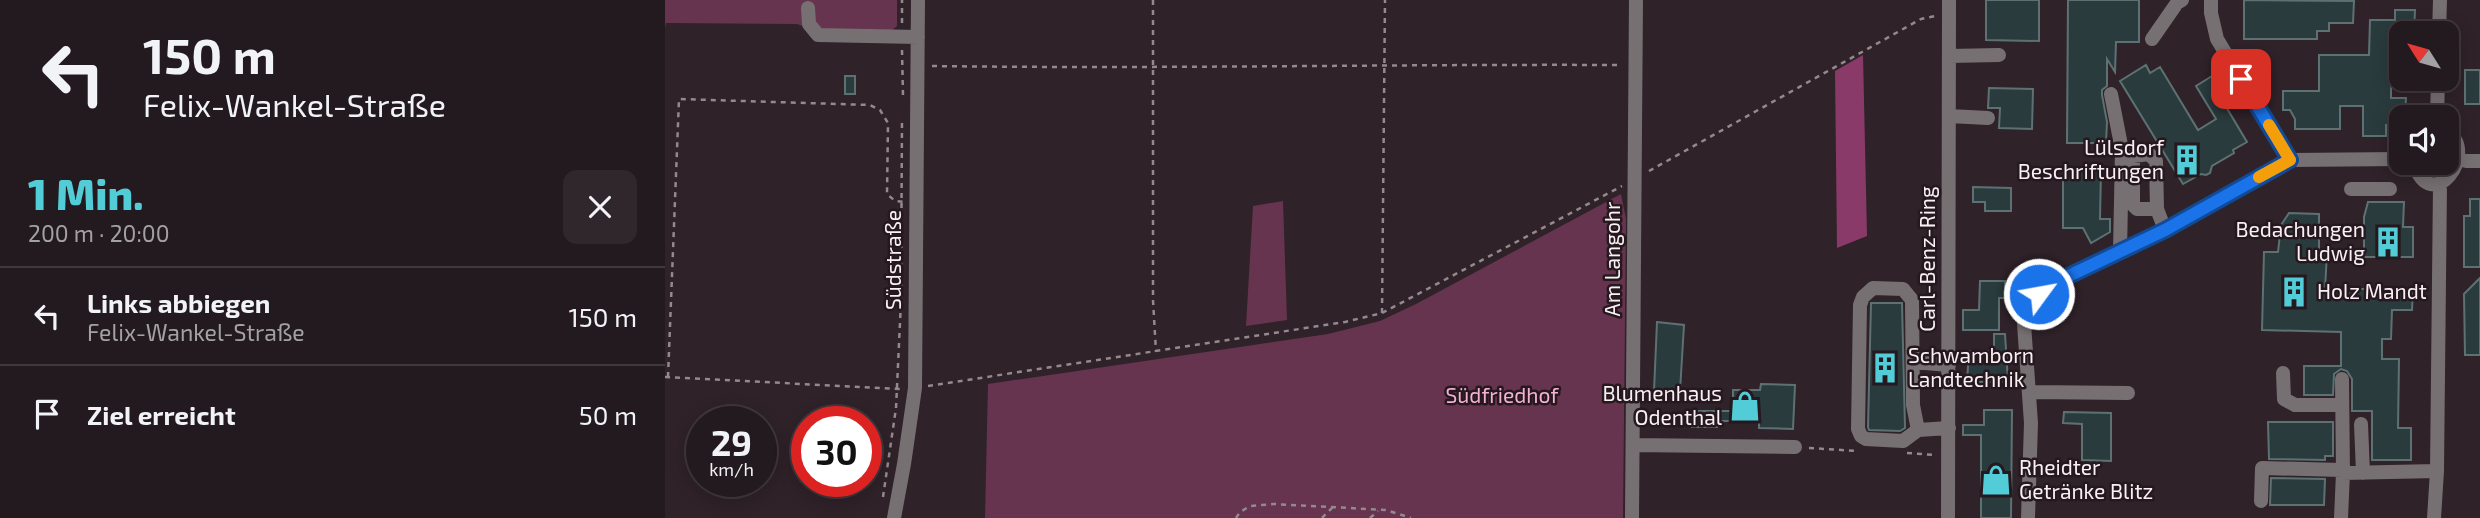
<!DOCTYPE html>
<html lang="de">
<head>
<meta charset="utf-8">
<style>
	body { margin:0; font-family:"Exo 2",sans-serif; background:#2f272c; color:#f1f3f6; height:100vh; display:flex; flex-direction:column; font-size:26px; white-space:nowrap }
	* { box-sizing:border-box; margin:0 }
	p { font-size:23px; color:#a3a1a4 }
	.icon { flex:none; width:38px; height:38px; fill:none; stroke:currentColor; stroke-width:2; stroke-linecap:round; stroke-linejoin:round }
	.map { position:relative; flex:1; overflow:hidden }
	.sheet { display:flex; flex-direction:column; background:#231a1f; width:665px }
	.sheet>* { flex:none }
	.banner { background:#231a1f; color:#f1f3f6; overflow:hidden }
	.needle { width:46px; rotate:307deg }
	.controls { position:absolute; left:1724px; top:21px; display:grid; gap:14px }
	.controls a { display:grid; place-items:center; width:70px; height:70px; border-radius:14px; background:#231a1f; box-shadow:0 4px 18px #0003,0 0 0 2px #40383d; font-size:35px }
	.speed { position:absolute; left:21px; top:406px; display:flex; gap:14px; font-size:35px; font-weight:700; text-align:center }
	.speed>* { display:grid; place-content:center; width:91px; height:91px; border-radius:50%; background:#231a1f; box-shadow:0 4px 18px #0003,0 0 0 2px #40383d; line-height:1 }
	.speed small { font-size:18px; font-weight:400 }
	.speed .limit { border:10px solid #d22; background:#fff; color:#111 }
	.pin { position:absolute; display:grid; place-items:center; width:60px; height:60px; color:#fff; margin:-30px; border-radius:14px; box-shadow:0 4px 10px #0006 }
	.me { position:absolute; width:77px; margin:-38px; rotate:58deg; stroke-linejoin:round; filter:drop-shadow(0 0 5px #0008) }
	.turn { display:flex; align-items:center; gap:24px; height:147px; padding:0 28px; font-size:32px }
	.turn .icon { width:91px; height:91px; stroke-width:2.5 }
	.turn b { display:block; font-size:49px; line-height:60px }
	.round { display:grid; place-items:center; flex:none; width:74px; height:74px; border-radius:14px; background:#2f272c }
	.summary { display:flex; align-items:center; justify-content:space-between; height:119px; padding:0 28px }
	h1 { font-size:42px; font-weight:800; line-height:52px; color:#52ccd6 }
	ul { padding:0; list-style:none }
	li { display:flex; align-items:center; gap:21px; height:98px; padding:0 28px; border-top:2px solid #40383d }
	li div { flex:1 }
	li b { display:block; font-size:26px }
	li em { font-style:normal }
	main { display:flex; flex:1; min-height:0 }
	.map>svg:first-child { display:block }
	.green { fill:#673450 }
	.forest { fill:#8a3a68 }
	.building { fill:#2a3b3d; stroke:#5e7172; stroke-width:2 }
	.lines { fill:none; stroke-linecap:round; stroke-linejoin:round }
	.path { stroke:#94898e; stroke-width:2.5; stroke-dasharray:5 5; stroke-linecap:butt }
	.minor { stroke:#777073; stroke-width:14 }
	.route-casing { stroke:#114b97; stroke-width:18 }
	.route { stroke:#1a73e8; stroke-width:12 }
	.slow { stroke:#f59e0b; stroke-width:12 }
	.labels { text-anchor:middle; stroke-width:5; stroke-linejoin:round; paint-order:stroke }
	.poi-label { font-size:21px; fill:#f9f0f4; stroke:#25191f; text-anchor:end }
	.street-label { font-size:21px; fill:#f9f0f4; stroke:#25191f }
	.park-label { font-size:21px; fill:#f5b0d3; stroke:#25191f }
</style>
</head>
<body>
<main>
<section class="sheet">
<div class="banner">
<div class="turn"><svg class="icon" aria-label="left" viewBox="0 0 24 24"><path d="M17 20v-9H6M10 6l-5 5 5 5"/></svg><div><b>150 m</b>Felix-Wankel-Straße</div></div>
</div>
<div class="summary"><div><h1>1 Min.</h1><p>200 m · 20:00</p></div><a class="round"><svg class="icon" aria-label="close" viewBox="0 0 24 24"><path d="M6 6l12 12M18 6L6 18"/></svg></a></div>
<ul>
<li><svg class="icon" aria-label="left" viewBox="0 0 24 24"><path d="M17 20v-9H6M10 6l-5 5 5 5"/></svg><div><b>Links abbiegen</b><p>Felix-Wankel-Straße</p></div><em>150 m</em></li>
<li><svg class="icon" aria-label="arrive" viewBox="0 0 24 24"><path d="M6 21V4h12l-3 4 3 4H6"/></svg><div><b>Ziel erreicht</b></div><em>50 m</em></li>
</ul>
</section>
<div class="map">
<svg width="1815" height="518" viewBox="0 0 1815 518">
	<rect width="100%" height="100%" fill="#2f2229"/>
	<path class="green" d="M0,0H232V26L226,31L155,32L132,24L1,23L0,28Z
		M956,194L961,219L958,518H320L323,384L663,334L715,321L751,304Z
		M618,201L622,320L581,326L588,206Z"/>
	<path class="forest" d="M1198,55L1202,236L1172,248L1170,71Z"/>
	<path class="building" d="M1321,0H1374V41L1321,40Z
		M1403,0H1474V42H1451L1450,72L1442,59V86L1437,90V95L1442,122L1441,143H1402Z
		M1579,0L1689,1L1688,23H1664V31H1652V39H1579Z
		M1730,10H1750L1749,33H1736V43H1726V98H1741L1740,113H1737L1725,125H1721V136H1698V106H1675V129H1630V119L1625,110H1618V91H1654V55H1704L1705,20H1730Z
		M1481,65L1485,73L1495,67L1533,130L1551,119L1531,86L1547,76L1558,93L1554,95L1582,142L1568,150L1569,153L1547,166L1545,173L1541,175L1536,174L1518,184L1455,81Z
		M1800,70H1815V104H1800Z
		M180,76H190V94H180Z
		M1324,88L1368,89L1367,129L1334,128L1335,108H1323Z
		M1398,169L1436,170L1435,219H1445V232L1426,243L1418,228H1398Z
		M1308,187L1346,188V211H1320V202H1308Z
		M1805,199H1815V267H1799V216H1805Z
		M1703,202H1739L1738,227H1748V257H1699V217Z
		M1624,213L1654,214V252L1662,253L1660,289H1748L1747,310H1727L1726,339H1717V359H1734L1733,428H1746V460H1707V411H1687V379L1682,371L1676,369L1669,374L1668,395H1639V366H1676V332L1597,330L1599,252H1613L1616,225Z
		M1815,278V355H1800L1799,294Z
		M1315,281H1340V298H1334V330H1298V310H1314Z
		M1206,303H1237L1240,428L1235,431L1204,430L1203,427Z
		M992,322L1019,325L1015,391H989Z
		M1329,334H1340L1343,382H1302L1304,351H1329Z
		M1096,384L1130,385L1128,429L1094,428V421H1052V427H1027L1028,411H1068V390H1095Z
		M1319,410H1347L1346,518H1316V435H1298V425H1319Z
		M1399,412L1446,413V461L1417,460V424L1398,423Z
		M1603,422H1668V456H1660V460L1604,459Z
		M1606,478L1660,479L1659,505H1605Z"/>
	<g class="lines">
		<path class="path" d="M488,0V300L491,352
			M237,23V0
			M237,50L238,96
			M267,66C497,69 727,64 957,65
			M984,171L1256,19L1270,16
			M717,313L720,0
			M0,377L235,389
			M3,377L14,99L205,105L215,110L223,123L222,194L230,201L239,202
			M263,386L680,322L717,313L957,186
			M1144,448L1193,451
			M1242,453L1270,455
			M218,497L231,408L236,301L237,120
			M571,518L575,512L585,506L609,504L721,510L746,518
			M657,518L669,506
			M705,518L713,511"/>
		<path class="minor" d="M1546,0V13L1552,39L1625,160
			M143,8L144,24L153,35L253,37
			M1774,33L1775,0
			M1487,39L1512,3L1517,0
			M1284,56L1334,55
			M1446,94L1457,150L1455,252
			M1284,116L1323,118
			M1772,117L1773,79
			M1801,161H1815
			M1749,163C1766,218 1815,152 1782,132
			M1686,189H1725
			M1492,209H1472L1468,205V156L1484,154L1491,161L1492,209L1500,230
			M1248,362L1284,365
			M1618,373L1619,399L1630,405H1676
			M1677,379L1678,473
			M1364,392L1463,393
			M1696,424L1698,473
			M1253,430L1248,405L1247,300L1238,289L1208,288L1198,297L1195,305L1193,429L1196,436L1201,439L1238,441L1253,430L1284,428
			M968,445L1130,447
			M1596,501L1597,468L1677,470
			M229,518L239,464L250,388L253,0
			M967,518L971,0
			M1283,518L1284,0
			M1363,518L1366,423L1359,324L1367,303L1382,287L1492,234L1625,160L1736,159
			M1676,518L1678,473L1772,471
			M1769,518L1772,471L1775,184"/>
	</g>
	<g class="lines">
		<g class="route-casing">
			<path id="route" d="M1374,294L1393,281L1500,230L1625,160L1576,79"/>
		</g>
		<use href="#route" class="route"/>
		<path class="slow" d="M1594,177L1625,160L1604,125"/>
	</g>
	<defs>
		<g id="building-bare" transform="scale(2.415)"><path d="M-4-6H4V6H1V3H-1V6H-4ZM-2.5-4.3h1.7v1.8h-1.7ZM.8-4.3h1.7v1.8H.8ZM-2.5-1h1.7V.8h-1.7ZM.8-1h1.7V.8H.8Z" fill="#52ccd6" stroke="#25191f" stroke-width="2.5" paint-order="stroke"/></g>
		<g id="shop-bare" transform="scale(2.415)"><path d="M-5-2.5h2.3a2.7 3.5 0 0 1 5.4 0H5L5.5 6h-11ZM-1.5-2.5h3a1.5 2.3 0 0 0-3 0Z" fill="#52ccd6" stroke="#25191f" stroke-width="2.5" paint-order="stroke"/></g>
	</defs>
	<g fill-rule="evenodd">
		<use href="#building-bare" x="1522" y="160"/>
		<use href="#building-bare" x="1723" y="242"/>
		<use href="#building-bare" x="1629" y="292"/>
		<use href="#building-bare" x="1220" y="368"/>
		<use href="#shop-bare" x="1080" y="406"/>
		<use href="#shop-bare" x="1331" y="480"/>
	</g>
	<g class="labels">
		<g class="poi-label">
			<text x="1499" y="155">Lülsdorf<tspan x="1499" dy="24">Beschriftungen</tspan></text>
			<text x="1700" y="237">Bedachungen<tspan x="1700" dy="24">Ludwig</tspan></text>
			<text x="1652" y="299" text-anchor="start">Holz Mandt</text>
			<text x="1243" y="363" text-anchor="start">Schwamborn<tspan x="1243" dy="24">Landtechnik</tspan></text>
			<text x="1057" y="401">Blumenhaus<tspan x="1057" dy="24">Odenthal</tspan></text>
			<text x="1354" y="475" text-anchor="start">Rheidter<tspan x="1354" dy="24">Getränke Blitz</tspan></text>
		</g>
		<g class="street-label">
			<text transform="translate(948 259) rotate(-90)" y="7">Am Langohr</text>
			<text transform="translate(1263 259) rotate(-90)" y="7">Carl-Benz-Ring</text>
			<text transform="translate(229 260) rotate(-90)" y="7">Südstraße</text>
		</g>
		<g class="park-label">
			<text x="837" y="403">Südfriedhof</text>
		</g>
	</g>
</svg>
<div class="controls">
<a><svg class="needle" viewBox="-14 -14 28 28"><path d="M0-13l5 13h-10z" fill="#e53935"/><path d="M0 13l5-13h-10z" fill="#a3a1a4"/></svg></a>
<a><svg class="icon" aria-label="sound" viewBox="0 0 24 24"><path d="M4 9h4l5-4v14l-5-4H4zM17 9q2 3 0 6"/></svg></a>
</div>
<div class="speed"><div>29<small>km/h</small></div><div class="limit">30</div></div>
<div class="pin" style="left:1576px;top:79px;background:#d93025"><svg class="icon" aria-label="arrive" viewBox="0 0 24 24"><path d="M6 21V4h12l-3 4 3 4H6"/></svg></div>
<svg class="me" style="left:1374px;top:294px" viewBox="-20 -20 40 40"><circle r="17" fill="#1a73e8" stroke="#fff" stroke-width="3"/><path d="M0-11L8 9 0 5-8 9z" fill="#fff"/></svg>
</div>
</main>
</body>
</html>
